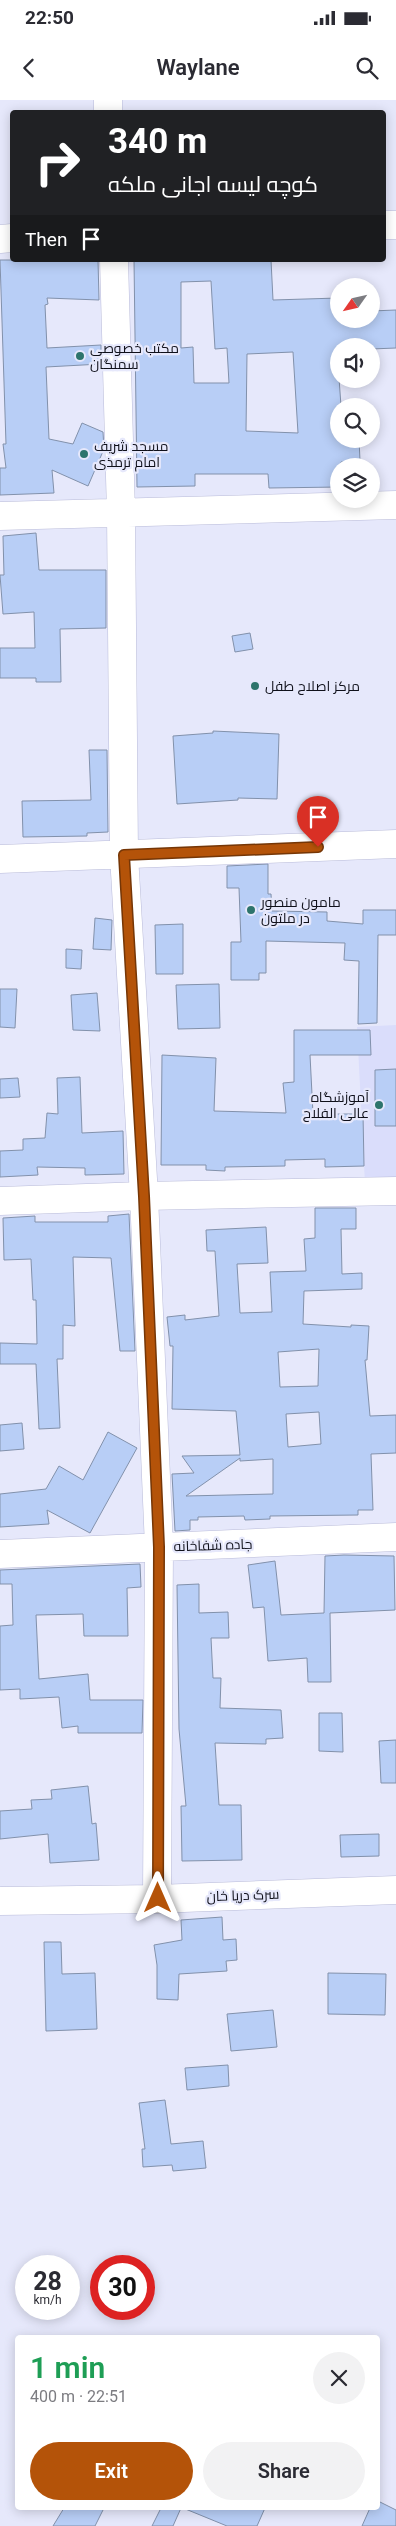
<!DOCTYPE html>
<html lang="en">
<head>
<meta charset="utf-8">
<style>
	body { margin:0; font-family:Roboto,Cairo,sans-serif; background:#f2f2f3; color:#2b2b33; height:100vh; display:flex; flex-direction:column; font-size:19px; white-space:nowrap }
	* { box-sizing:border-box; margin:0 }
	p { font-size:16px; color:#7c7c81 }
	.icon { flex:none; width:28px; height:28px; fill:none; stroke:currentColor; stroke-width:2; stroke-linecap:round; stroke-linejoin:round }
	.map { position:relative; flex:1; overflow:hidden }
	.panel { position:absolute; left:15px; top:2235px; width:365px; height:175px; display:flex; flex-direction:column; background:#fff; border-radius:5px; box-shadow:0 2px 12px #0003 }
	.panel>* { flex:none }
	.top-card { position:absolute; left:10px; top:10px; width:376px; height:152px; border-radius:5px; box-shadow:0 2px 12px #0003; background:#202124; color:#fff; overflow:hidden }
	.needle { width:32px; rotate:236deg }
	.tools { position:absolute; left:330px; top:178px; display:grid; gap:10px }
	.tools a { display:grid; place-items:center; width:50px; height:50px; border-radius:50%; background:#fff; box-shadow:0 2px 12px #0003; font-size:25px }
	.speed { position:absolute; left:15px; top:2155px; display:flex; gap:10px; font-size:25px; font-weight:700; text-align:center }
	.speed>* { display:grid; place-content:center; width:65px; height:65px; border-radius:50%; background:#fff; box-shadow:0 2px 12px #0003; line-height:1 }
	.speed small { font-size:12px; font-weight:400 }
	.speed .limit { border:8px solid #d22; background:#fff; color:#111 }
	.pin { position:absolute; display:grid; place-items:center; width:42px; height:42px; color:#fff; margin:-51px -21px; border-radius:50% 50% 50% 0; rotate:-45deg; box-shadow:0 0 5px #0007 }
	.pin .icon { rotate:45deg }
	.me { position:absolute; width:55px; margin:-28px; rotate:0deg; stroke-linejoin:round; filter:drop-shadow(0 0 4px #0008) }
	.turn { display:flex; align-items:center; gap:18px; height:105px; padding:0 15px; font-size:22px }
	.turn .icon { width:65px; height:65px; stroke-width:2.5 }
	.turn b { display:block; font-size:35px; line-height:42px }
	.then { display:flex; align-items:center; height:48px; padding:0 15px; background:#0003; gap:10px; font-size:19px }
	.round { display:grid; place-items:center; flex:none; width:52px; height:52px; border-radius:26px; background:#f2f2f3 }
	.summary { display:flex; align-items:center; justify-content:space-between; height:85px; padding:0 15px }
	h1 { font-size:30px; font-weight:600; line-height:38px; color:#1e9e55 }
	.cta { display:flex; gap:10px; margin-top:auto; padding:10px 15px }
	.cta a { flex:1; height:58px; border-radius:30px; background:#b45309; color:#fff; font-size:20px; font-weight:600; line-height:58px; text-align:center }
	.cta a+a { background:#f2f2f3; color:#2b2b33 }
	.status { display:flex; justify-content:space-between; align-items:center; height:35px; padding:0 25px; background:#fff; direction:ltr }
	.status svg { height:14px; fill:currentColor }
	header { display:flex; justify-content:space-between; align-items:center; height:65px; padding:0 15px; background:#fff; font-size:22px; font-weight:600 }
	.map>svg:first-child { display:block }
	.built { fill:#daddfb }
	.building { fill:#b8cef6; stroke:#8291ab; fill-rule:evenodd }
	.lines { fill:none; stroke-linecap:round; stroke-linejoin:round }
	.minor-casing { stroke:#b9bbd9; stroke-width:29 }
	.minor { stroke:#fff; stroke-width:28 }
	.route-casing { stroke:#753606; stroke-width:12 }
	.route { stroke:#b45309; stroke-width:9 }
	.poi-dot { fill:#2d746c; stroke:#e6e8fb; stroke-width:2 }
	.labels { text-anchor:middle; stroke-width:4.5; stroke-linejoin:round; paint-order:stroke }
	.poi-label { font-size:14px; fill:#0f101a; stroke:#e6e8fb; text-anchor:start }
	.street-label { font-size:14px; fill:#0f101a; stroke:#e6e8fb }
</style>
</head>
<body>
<div class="status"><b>22:50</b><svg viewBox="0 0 49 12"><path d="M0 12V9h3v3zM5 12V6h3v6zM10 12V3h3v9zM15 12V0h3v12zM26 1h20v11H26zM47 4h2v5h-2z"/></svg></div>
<header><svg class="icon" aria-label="back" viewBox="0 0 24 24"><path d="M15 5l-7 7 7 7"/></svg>Waylane<svg class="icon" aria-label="search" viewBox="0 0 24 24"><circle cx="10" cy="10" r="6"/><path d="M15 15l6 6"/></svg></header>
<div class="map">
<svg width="396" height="2426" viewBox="0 0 396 2426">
	<rect width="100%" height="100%" fill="#e6e8fb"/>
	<path class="built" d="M396,925V1083L365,1084L357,927Z"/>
	<path class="building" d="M0,160H98L99,200L47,198L48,204L45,205L47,248L101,245V264L46,267L49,339L73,344L82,323L103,332L104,349L88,386L52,370L54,393L0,395V368H6L3,344H6Z
		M134,160H271L273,200L338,198L339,219H371V211L396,210V248L371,249V246H339L337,250L341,306H339V339H359L360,361L341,362V366H339V387L269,388L268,374H195V386L137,387ZM211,181L215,249L227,248L229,283H194L193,247L181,248V182ZM293,252L298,333L246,331L247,254Z
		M36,433L39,470H106V528L60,529L61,582H36V578H0V548H35L34,512L3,514L0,475H4L3,436Z
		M250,533L253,549L235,552L232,536Z
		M213,631L279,634L277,699L238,698V700L177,704L173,636L213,633Z
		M89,650H107L108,732L87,733V736L23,737L22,701L91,700Z
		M268,764V794H271L272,811L327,812V821L363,824V810H396V835H378L377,923L358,924L359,861L344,860L345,843L266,841V873H259V880H231V842H241L239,788H227V766Z
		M95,818L112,820L111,850L93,849Z
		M183,824V874H156L155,825Z
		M66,849L82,850L81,869L66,868Z
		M219,884L220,928L178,929L176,885Z
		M0,889H17L15,928L0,927Z
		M97,893L100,931L73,930L71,895Z
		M294,930H370L371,955H310L313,1014H363L364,1066L325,1067V1059L285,1060V1066L225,1067V1071L206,1070V1065H161L162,955L216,958L214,1011L286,1013L283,983L294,982Z
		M396,969V1026H375V970Z
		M80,977L82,1033L123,1031L124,1074L85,1075V1068L37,1067L38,1075L0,1077V1051L23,1050V1039L45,1038L47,1013L58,1014L57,978Z
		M18,978L20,997L0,998V979Z
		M315,1108H356V1129H341L342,1174L362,1173V1189L304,1191L303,1224L351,1227V1225L369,1226L367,1260H365L370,1316L396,1315V1353L371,1354L373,1410H358V1415L270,1416V1419L245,1420L244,1416L198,1417V1420H190V1430L175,1431L172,1374L194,1373L182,1356L240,1355L236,1311L172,1309L173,1246H170L167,1217L185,1215V1220L219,1216L215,1151H207L206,1130L266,1127L268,1163L237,1164L240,1213L272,1212L270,1172L306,1171L304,1139L315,1138ZM319,1249L318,1286L280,1287L278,1252ZM319,1312L321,1344L288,1347L286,1314ZM240,1358V1361L273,1359V1394L186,1396Z
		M129,1114L135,1251H120L111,1158L73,1157L75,1226L63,1225V1259H57L60,1328L39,1329L36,1264H0V1243L37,1244L36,1200H33L31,1159L4,1160L3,1118L35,1116V1122H108V1116Z
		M22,1323L24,1349L0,1351V1325Z
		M108,1332L137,1348L90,1433L47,1410L49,1424L0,1427V1394L46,1389L59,1366L83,1380Z
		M344,1455L394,1456L395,1510L330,1513L331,1582H308L307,1558L268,1561L264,1507L253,1508L248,1465L275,1461L281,1515L324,1513L325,1456Z
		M140,1464L141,1487L127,1488L128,1536H84L83,1514L36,1515L39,1579L88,1574L90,1600H143L142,1633H78V1626L62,1628L59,1597L20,1599V1589L0,1590V1526L13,1525L12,1484H0V1470Z
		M199,1484V1513L228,1512L229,1538H211L213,1578H221L220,1608L281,1610L283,1638L266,1639V1644L215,1643L219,1705H241L242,1760L182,1761L181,1706H186L179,1629L177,1485Z
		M319,1613H342L343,1652L319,1651Z
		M396,1640V1683H381L379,1641Z
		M88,1686L92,1724L96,1723L99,1760L50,1763L48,1734L0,1739V1711L32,1709L31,1700L52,1699L51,1690Z
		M379,1734V1756L341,1757L340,1735Z
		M222,1817L223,1840L236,1839L237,1860L226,1861L227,1871L179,1874L178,1900L157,1899V1865L154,1845L182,1840L181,1820Z
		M44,1842H61L62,1874L95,1873L97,1929L46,1931Z
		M328,1873L386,1874L385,1915L328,1914Z
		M273,1910L277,1947L231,1951L227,1914Z
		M228,1965L229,1986L187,1990L185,1968Z
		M165,2000L171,2044L203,2041L206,2068L173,2071L172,2065L143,2067L142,2049H145L139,2003Z
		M378,2401L396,2410V2426H362L370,2408H378Z
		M64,2408H104L95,2426H53Z
		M161,2408H181L173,2426H152Z
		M183,2408H265L257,2426H227Z"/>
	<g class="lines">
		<g class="minor-casing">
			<path id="minor" d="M108,0V12
				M384,125H396
				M0,139L12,138
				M114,160L121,413L124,755L144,1096L159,1447L157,1799
				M0,416L396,405
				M0,759L396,744
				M0,1101L144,1096L396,1091
				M0,1454L396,1437
				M0,1801L157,1799L396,1790"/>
		</g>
		<use href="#minor" class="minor"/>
	</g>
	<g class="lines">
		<g class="route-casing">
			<path id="route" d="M158,1798L159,1447L144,1096L124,755L318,747"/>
		</g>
		<use href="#route" class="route"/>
	</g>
	<g class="poi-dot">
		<circle cx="80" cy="256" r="5"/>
		<circle cx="84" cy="354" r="5"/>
		<circle cx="255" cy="586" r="5"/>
		<circle cx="251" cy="810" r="5"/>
		<circle cx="379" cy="1005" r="5"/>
	</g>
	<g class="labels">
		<g class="poi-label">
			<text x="90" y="253">مکتب خصوصی<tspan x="90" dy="16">سمنگان</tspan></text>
			<text x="94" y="351">مسجد شریف<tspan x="94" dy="16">امام ترمذی</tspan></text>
			<text x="265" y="591">مرکز اصلاح طفل</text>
			<text x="261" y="807">مامون منصور<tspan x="261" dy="16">در ملتون</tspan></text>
			<text x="369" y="1002" text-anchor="end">آموزشگاه<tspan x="369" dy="16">عالی الفلاح</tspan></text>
		</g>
		<g class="street-label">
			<text transform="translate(213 1445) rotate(-2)" y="5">جاده شفاخانه</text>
			<text transform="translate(243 1795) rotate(-2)" y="5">سرک دریا خان</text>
		</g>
	</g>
</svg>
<div class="tools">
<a><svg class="needle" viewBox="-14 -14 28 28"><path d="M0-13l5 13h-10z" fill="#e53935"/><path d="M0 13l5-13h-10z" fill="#7c7c81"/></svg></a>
<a><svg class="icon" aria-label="sound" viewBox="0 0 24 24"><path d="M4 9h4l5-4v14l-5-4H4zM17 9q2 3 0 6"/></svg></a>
<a><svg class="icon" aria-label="search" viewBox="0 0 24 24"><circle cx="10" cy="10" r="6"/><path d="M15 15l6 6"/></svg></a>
<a><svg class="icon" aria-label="layers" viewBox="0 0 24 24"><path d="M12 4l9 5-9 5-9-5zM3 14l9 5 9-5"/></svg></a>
</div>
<div class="speed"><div>28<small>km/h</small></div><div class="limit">30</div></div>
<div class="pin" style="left:318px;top:747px;background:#d93025"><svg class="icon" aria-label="arrive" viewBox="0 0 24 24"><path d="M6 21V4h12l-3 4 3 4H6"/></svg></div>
<svg class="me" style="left:158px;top:1798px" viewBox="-20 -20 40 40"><path d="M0-17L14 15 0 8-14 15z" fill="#b45309" stroke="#fff" stroke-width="4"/></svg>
<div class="top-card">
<div class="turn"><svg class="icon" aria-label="right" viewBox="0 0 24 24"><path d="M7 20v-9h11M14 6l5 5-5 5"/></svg><div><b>340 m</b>کوچه لیسه اجانی ملکه</div></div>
<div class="then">Then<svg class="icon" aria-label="arrive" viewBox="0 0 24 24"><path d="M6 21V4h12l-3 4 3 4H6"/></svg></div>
</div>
<section class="panel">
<div class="summary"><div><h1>1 min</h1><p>400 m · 22:51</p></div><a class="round"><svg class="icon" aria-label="close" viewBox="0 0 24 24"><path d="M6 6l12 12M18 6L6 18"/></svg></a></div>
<div class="cta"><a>Exit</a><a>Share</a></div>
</section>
</div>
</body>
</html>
